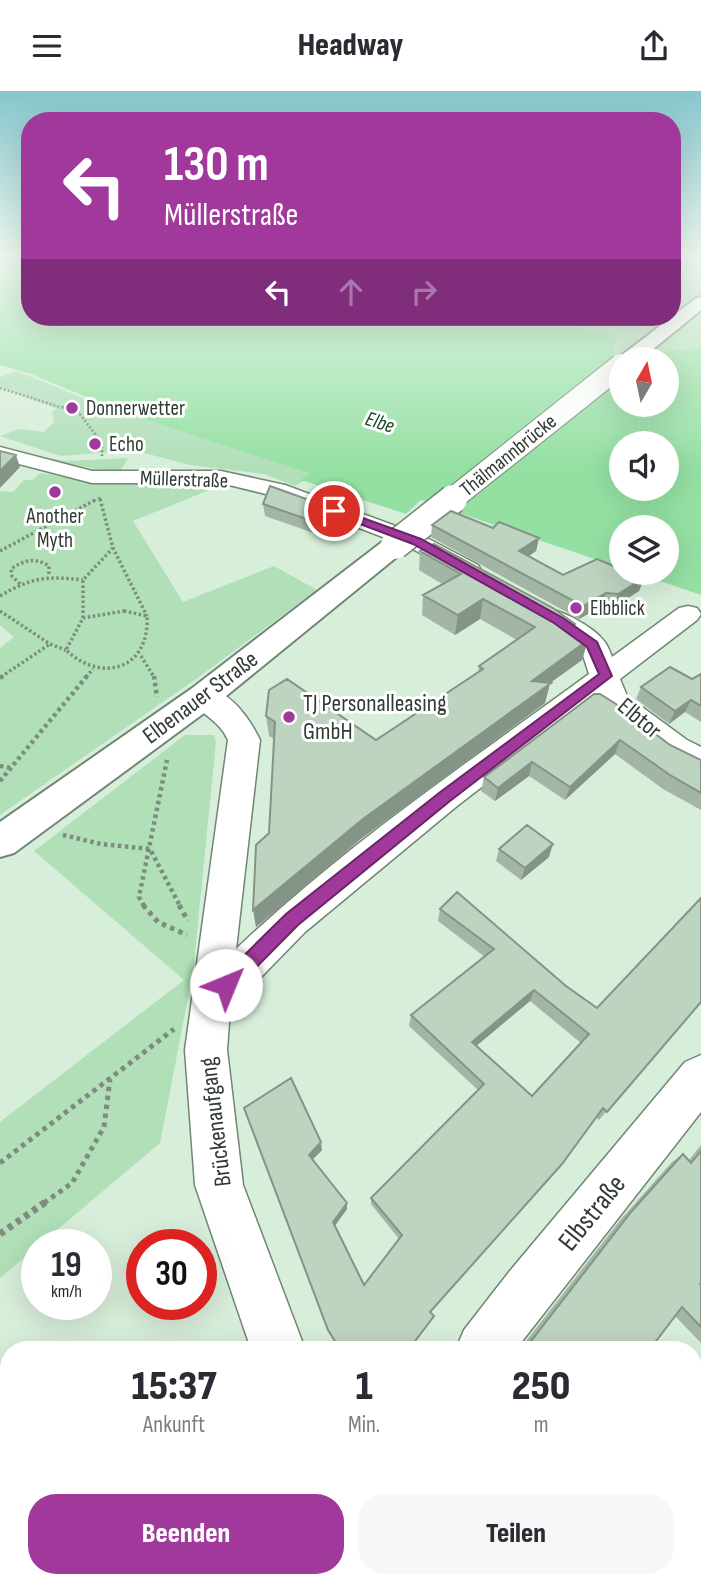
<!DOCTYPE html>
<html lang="de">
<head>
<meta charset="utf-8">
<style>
	body { margin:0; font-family:"Sofia Sans Condensed",sans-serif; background:#f7f7f7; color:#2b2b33; height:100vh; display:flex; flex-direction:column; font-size:26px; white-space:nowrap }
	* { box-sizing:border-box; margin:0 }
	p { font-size:23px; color:#7c7c81 }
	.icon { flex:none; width:38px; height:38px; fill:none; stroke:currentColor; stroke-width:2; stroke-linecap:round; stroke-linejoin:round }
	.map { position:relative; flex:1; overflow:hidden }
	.sheet { position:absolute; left:0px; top:1250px; width:702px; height:247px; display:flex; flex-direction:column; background:#fff; border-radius:28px 28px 0 0; box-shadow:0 7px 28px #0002 }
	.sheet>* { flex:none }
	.guide { position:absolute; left:21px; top:21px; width:660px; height:214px; border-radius:28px; box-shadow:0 7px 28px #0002; background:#a1399c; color:#fff; overflow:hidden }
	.needle { width:46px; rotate:9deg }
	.buttons { position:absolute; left:609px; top:256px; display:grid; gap:14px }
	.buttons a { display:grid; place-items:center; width:70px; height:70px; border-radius:50%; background:#fff; box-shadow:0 7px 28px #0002; font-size:35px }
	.speed { position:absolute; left:21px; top:1138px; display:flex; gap:14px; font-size:35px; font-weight:700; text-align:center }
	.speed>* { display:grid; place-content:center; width:91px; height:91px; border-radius:50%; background:#fff; box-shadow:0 7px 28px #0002; line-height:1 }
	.speed small { font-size:18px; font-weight:400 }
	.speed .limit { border:10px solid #d22; background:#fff; color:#111 }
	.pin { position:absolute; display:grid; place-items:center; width:60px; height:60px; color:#fff; margin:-30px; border:4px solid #fff; border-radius:50%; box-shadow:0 2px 7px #0007 }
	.me { position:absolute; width:77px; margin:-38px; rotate:45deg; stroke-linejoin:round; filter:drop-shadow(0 0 5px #0008) }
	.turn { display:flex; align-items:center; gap:24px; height:147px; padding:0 28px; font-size:32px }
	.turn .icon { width:91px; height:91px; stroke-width:2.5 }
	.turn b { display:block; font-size:49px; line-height:60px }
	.lanes { display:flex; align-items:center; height:66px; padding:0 28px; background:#0003; justify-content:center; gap:35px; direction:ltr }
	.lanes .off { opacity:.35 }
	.eta { display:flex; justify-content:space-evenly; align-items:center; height:119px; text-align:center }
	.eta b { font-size:42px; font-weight:800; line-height:49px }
	.button { display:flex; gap:14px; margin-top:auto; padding:14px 28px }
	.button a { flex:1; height:80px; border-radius:28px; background:#a1399c; color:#fff; font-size:28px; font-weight:800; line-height:80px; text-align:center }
	.button a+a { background:#f7f7f7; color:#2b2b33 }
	header { display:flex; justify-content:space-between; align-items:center; height:91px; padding:0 28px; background:#fff; font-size:32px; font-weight:800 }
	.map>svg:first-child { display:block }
	.green { fill:#b0dfb8 }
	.water { fill:#94e0a3; fill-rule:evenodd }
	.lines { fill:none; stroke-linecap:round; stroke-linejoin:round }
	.minor-casing { stroke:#718674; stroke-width:3 }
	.tertiary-casing { stroke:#718674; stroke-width:4 }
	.path-far4 { stroke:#7d8c7f; stroke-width:2.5; stroke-dasharray:2 2; stroke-linecap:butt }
	.path-far3 { stroke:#7d8c7f; stroke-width:3.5; stroke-dasharray:2.5 2.5; stroke-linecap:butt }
	.path-far2 { stroke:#7d8c7f; stroke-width:4.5; stroke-dasharray:3.5 3.5; stroke-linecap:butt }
	.path-far1 { stroke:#7d8c7f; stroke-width:5; stroke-dasharray:4.5 4.5; stroke-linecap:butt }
	.path { stroke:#7d8c7f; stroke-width:7; stroke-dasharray:5 5; stroke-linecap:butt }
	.minor { fill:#fff; fill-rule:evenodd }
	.tertiary { fill:#fff; fill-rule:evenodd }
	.tertiary-bridge-far1-casing { stroke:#718674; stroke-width:24; stroke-linecap:butt }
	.tertiary-bridge-casing { stroke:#718674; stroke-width:31; stroke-linecap:butt }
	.path-bridge { stroke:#7d8c7f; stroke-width:2; stroke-dasharray:2 2; stroke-linecap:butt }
	.tertiary-bridge-far1 { stroke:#fff; stroke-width:22 }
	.tertiary-bridge { stroke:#fff; stroke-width:28 }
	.wall { fill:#a3b6a5; fill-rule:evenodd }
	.shaded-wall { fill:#849486 }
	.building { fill:#bdd4c0; stroke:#849486; stroke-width:2; fill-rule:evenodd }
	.route { fill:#a1399c; stroke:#692565; stroke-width:2 }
	.poi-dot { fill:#a1399c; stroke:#fff; stroke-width:2.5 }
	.labels { text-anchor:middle; stroke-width:6; stroke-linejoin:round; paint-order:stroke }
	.far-poi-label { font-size:21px; fill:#323b33; stroke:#fff; text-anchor:start }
	.far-water-label { font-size:21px; font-style:italic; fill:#144a24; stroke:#fff }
	.far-street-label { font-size:21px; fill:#323b33; stroke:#fff }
	.street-label { font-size:24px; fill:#323b33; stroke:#fff }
	.poi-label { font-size:24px; fill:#323b33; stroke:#fff; text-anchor:start }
	.near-street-label { font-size:28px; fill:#323b33; stroke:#fff }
</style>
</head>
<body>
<header><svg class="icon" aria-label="menu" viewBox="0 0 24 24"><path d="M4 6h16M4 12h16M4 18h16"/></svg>Headway<svg class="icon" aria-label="share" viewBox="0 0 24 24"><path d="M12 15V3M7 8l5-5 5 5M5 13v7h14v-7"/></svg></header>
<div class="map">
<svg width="701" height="1495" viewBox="0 0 701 1495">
	<rect width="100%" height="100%" fill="#d7eeda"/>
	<path class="green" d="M672,167H701V257C669,260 643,273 611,265L614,243L523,226H672Z
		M17,280L110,318L318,382L295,395L264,383L190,374L133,359L61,365L0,345L19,338L44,341L54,331L52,321L57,318L0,296V286Z
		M37,365L66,370L128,367L119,382L34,367Z
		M41,382L99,391H170L219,395L133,430L183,511L274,475L317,499L196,588L0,724V557L14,546L0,534V400L13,401L24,389H32Z
		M185,644H214L216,651L193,881L160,1052L0,1187V1031L184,889L34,760Z"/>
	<path class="water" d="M0,167H30V226H523L614,243L617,248L611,265L623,268L621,313H667V268H652L670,260L701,257V504L634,481H667V436H621V477L421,409L406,423L301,389L310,382L125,322L31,283L0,274ZM621,352H667V397H621Z"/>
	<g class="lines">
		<g class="minor-casing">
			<path id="minor" d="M0,356L92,380H221L285,394L425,446L478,474L481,479L478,484L469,486L460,484L409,456L278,406L221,392H92L0,368Z
				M688,515L697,517L701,523L697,529L620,588L627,605L687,649L701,656V682L665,665L603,617L598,606L457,715L305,841L230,918L227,959L243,1094L305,1258H251L195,1094L185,959L228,649C219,628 199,623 188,606L192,599C224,590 248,624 260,649L236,858C344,755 470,670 589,583L581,558L539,530L535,524L539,518C555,514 594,536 604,550C608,555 610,561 612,566L679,517Z
				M701,964V1021L516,1258H456L464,1239L509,1181L685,971Z
				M295,1488H358L355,1495H292Z"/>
		</g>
		<g class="tertiary-casing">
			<path id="tertiary" d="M701,206V219L641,268H621V270L620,268L622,264L695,208Z
				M395,446L404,448L408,454L404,460L215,614L14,762L0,766V731L191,598L386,448Z"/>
		</g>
		<path class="path-far4" d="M0,297L79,322L102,352V365
			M63,316L77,315L79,322
			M99,406L100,410
			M94,410L97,408"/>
		<path class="path-far3" d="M100,408L113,457L147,525
			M0,460L97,408
			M20,493L12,485L11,478C24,469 35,466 49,475V484
			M0,505C32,486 47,485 83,489
			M0,520L50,553L66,559
			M124,520L147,525C150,578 102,593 66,559L83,527Z
			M83,527V489L113,457
			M141,565L154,586
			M1,586L50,553
			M86,586L93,578"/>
		<path class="path-far2" d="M154,585L157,606
			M0,587L3,585
			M0,675L11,677
			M0,690L87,585
			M63,744L101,753L150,758L180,815
			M144,815L139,806L167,669"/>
		<path class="path-far1" d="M143,814L158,831L187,844
			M179,814L188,830
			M0,1072L174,938
			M44,1112L72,1092L104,1036L110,988"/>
		<path class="path" d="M0,1143L47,1110"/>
		<use href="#minor" class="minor"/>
		<use href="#tertiary" class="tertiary"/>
		<g class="tertiary-bridge-far1-casing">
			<path id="tertiary-bridge-far1" d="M450,410L621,274"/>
		</g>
		<g class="tertiary-bridge-casing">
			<path id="tertiary-bridge" d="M395,454L453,408"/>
		</g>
		<path class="path-bridge" d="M635,253L670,226"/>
		<use href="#tertiary-bridge-far1" class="tertiary-bridge-far1"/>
		<use href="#tertiary-bridge" class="tertiary-bridge"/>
	</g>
	<path class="wall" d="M263,413L348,423V435L331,448L265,425Z
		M432,434L493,437L539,447L536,460L529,465L563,484L644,487L639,500L614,516L602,515L579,528L431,446Z
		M420,460L575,533L574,539L588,549L582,569L550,592L545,612L362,747L256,836L269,742L274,648L269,645L266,625L376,649L478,581L479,575L517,549L480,528L455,544L422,524L423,504L442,493L419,479Z
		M701,583V631L685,621L669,633L636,608L641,596L692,588Z
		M594,603L670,654L701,669V719L663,698L615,663L565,709L529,685L495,710L481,700L484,686Z
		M499,758L549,766L521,789L496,770Z
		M440,818L566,895L597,917L701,911L599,1029L596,1026L431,1221L409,1258H339L329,1242L244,1017L322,1059L313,1068L347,1112V1118L335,1135L364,1194L399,1148L371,1113V1107L478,999L409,935L411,924L485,866L438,830ZM530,910L581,952L532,1005L476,955Z
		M701,1054V1191L700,1193L701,1194V1252L675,1225L650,1258H520L621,1128L672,1071L683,1063L689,1069Z
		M693,1318L701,1325V1399L693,1390Z
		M693,1416L701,1418V1495H443L445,1488H693Z"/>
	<path class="shaded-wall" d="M16,364L20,376L0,397V380Z
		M348,423V435L331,448L330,436Z
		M539,447L536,460L517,473L519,460Z
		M644,487L639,500L614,516L618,503Z
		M606,502L602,515L579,528L583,515Z
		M483,508L480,528L455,544L458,524Z
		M588,549L582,569L550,592L545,612L362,747L256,836L253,819L532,590Z
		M691,609L685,621L669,633L675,620Z
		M620,649L615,663L565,709L570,696Z
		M532,671L529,685L495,710L498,697Z
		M553,753L549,766L521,789L525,777Z
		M534,899L530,910L469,961L472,951Z
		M321,1051L322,1059L310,1071L309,1064Z
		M347,1112V1118L333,1137V1131Z
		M128,1253L136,1255L137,1258H131Z"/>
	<path class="building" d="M0,360L16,364L0,380Z
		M270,395L348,423L330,436L263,413Z
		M451,420L493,437L499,431L539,447L519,460L563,484L597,468L621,478V481H630L644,487L618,503L606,502L583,515L432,434Z
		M434,453L553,517L575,533L570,537L587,546L588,549L532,590L551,592L363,728L253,819L256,754L269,742L275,631L266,625L269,599L287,588L376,649L483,578L479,575L535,536L483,508L458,524L423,504L461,483L420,460Z
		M670,576L692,588L701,583V615L691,609L675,620L641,596Z
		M594,603H600L616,613L670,654L701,669V702L670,684L620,649L570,696L532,671L498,697L484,686Z
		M527,734L553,753L525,777L499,758Z
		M457,801L566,895L597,917L701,807V911L607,1021L603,1017L562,1073L430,1221L434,1225L409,1258H340L328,1239L244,1017L291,987L321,1051L309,1064L347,1112L333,1131L364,1194L402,1144L371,1107L484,993L411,924L494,858L440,818ZM534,899L589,943L532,1005L472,951Z
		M701,1060V1191L700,1193L701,1194V1236L682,1216L650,1258H525L631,1121L683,1063L691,1072Z
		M128,1253L131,1258H122Z
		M693,1318L701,1326V1386L693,1377Z
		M693,1418L701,1419V1495H450L452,1488H693Z
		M132,1488H240L235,1495H126Z"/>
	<linearGradient id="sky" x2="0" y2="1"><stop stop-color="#86c6cc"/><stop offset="0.44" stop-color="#edf7ee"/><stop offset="1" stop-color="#edf7ee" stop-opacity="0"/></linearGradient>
	<rect width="701" height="377" fill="url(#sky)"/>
	<path class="route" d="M331,418H338L421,448L563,527L597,551L612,585L450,710L298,834L233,900L226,902L220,900L217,894L220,888L286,823L439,702L599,583L587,556L554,532L413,453L331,422Z"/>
	<g class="poi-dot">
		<circle cx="72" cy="317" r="7"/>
		<circle cx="95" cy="353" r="7"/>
		<circle cx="55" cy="401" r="7"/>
		<circle cx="576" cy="517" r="7"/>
		<circle cx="289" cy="626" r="7"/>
	</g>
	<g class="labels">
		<g class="far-poi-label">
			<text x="86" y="324">Donnerwetter</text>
			<text x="109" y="360">Echo</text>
			<text x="55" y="432" text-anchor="middle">Another<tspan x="55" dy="24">Myth</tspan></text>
			<text x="590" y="524">Elbblick</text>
		</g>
		<g class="far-water-label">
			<text transform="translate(380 331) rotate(18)" y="7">Elbe</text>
		</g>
		<g class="far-street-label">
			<text transform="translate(508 364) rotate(-39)" y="7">Thälmannbrücke</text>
			<text transform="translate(184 388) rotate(2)" y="7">Müllerstraße</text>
		</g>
		<g class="street-label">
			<text transform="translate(200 606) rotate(-37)" y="8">Elbenauer Straße</text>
			<text transform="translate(640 627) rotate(40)" y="8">Elbtor</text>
			<text transform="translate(215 1031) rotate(-97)" y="8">Brückenaufgang</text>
		</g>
		<g class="poi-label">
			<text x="303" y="620">TJ Personalleasing<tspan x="303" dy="28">GmbH</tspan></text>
		</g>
		<g class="near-street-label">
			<text transform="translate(591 1121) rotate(-51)" y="10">Elbstraße</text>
		</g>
	</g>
</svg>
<div class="buttons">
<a><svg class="needle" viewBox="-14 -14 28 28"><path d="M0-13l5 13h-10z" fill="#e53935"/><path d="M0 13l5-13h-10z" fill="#7c7c81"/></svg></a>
<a><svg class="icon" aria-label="sound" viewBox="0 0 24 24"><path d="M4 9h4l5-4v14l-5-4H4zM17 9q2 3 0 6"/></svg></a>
<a><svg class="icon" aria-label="layers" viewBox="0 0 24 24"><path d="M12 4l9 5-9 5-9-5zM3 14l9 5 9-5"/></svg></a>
</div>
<div class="speed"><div>19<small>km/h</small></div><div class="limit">30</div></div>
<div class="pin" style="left:334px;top:420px;background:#d93025"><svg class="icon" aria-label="arrive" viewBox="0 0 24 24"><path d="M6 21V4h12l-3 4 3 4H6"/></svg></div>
<svg class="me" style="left:226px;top:894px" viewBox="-20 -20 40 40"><circle r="19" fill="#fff"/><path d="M0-13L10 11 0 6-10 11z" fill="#a1399c"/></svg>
<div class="guide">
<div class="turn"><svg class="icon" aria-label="left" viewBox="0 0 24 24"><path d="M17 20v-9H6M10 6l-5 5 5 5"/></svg><div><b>130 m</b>Müllerstraße</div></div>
<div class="lanes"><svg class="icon" aria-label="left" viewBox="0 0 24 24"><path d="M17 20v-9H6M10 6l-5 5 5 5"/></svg><svg class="icon off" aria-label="ahead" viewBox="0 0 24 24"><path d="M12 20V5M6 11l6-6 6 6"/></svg><svg class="icon off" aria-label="right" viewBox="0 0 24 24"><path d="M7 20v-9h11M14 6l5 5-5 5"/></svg></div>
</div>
<section class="sheet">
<div class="eta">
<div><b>15:37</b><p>Ankunft</p></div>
<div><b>1</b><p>Min.</p></div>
<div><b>250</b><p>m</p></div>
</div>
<div class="button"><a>Beenden</a><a>Teilen</a></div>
</section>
</div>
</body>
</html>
